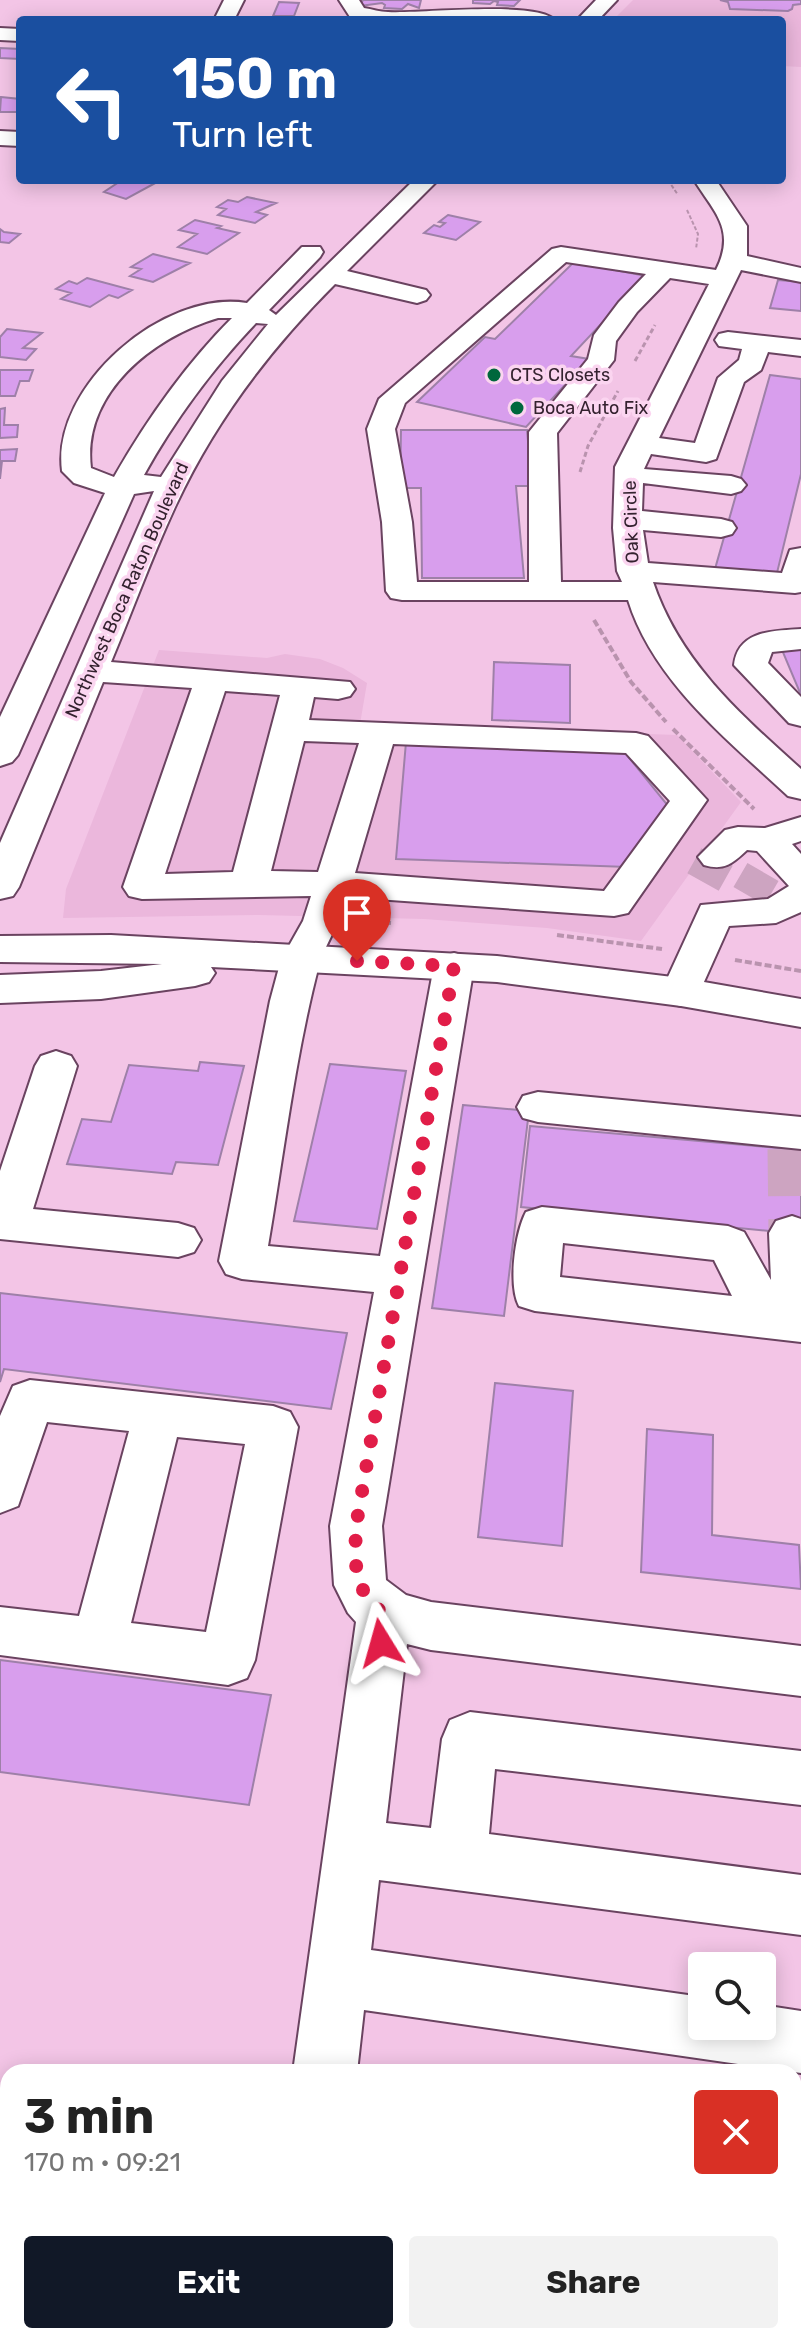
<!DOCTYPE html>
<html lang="en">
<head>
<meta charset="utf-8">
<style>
	body { margin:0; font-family:Rubik,sans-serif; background:#f2f2f2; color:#222; height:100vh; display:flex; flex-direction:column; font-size:30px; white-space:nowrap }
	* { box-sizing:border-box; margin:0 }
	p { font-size:26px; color:#767676 }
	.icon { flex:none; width:44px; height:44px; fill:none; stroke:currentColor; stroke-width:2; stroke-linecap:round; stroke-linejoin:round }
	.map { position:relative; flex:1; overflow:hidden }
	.panel { position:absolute; left:0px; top:2064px; width:802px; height:280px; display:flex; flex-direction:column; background:#fff; border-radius:24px 24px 0 0; box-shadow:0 4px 20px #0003 }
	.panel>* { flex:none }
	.top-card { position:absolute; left:16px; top:16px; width:770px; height:168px; border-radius:8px; box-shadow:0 4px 20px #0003; background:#1a4fa0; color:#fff; overflow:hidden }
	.controls { position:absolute; left:688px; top:1952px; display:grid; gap:16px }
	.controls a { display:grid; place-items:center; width:88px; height:88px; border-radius:8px; background:#fff; box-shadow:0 4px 20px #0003; font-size:40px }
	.pin { position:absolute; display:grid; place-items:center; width:68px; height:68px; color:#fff; margin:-82px -34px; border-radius:50% 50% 50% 0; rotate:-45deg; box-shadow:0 0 8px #0007 }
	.pin .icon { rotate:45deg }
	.me { position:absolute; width:88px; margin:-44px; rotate:352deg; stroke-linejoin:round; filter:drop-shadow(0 0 6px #0008) }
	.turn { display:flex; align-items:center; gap:28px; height:168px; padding:0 24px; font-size:36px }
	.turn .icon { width:104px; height:104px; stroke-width:2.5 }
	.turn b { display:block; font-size:56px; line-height:68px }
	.round { display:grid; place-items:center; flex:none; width:84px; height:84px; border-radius:8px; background:#f2f2f2 }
	.head { display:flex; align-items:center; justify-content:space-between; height:136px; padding:0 24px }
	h1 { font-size:48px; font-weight:700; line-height:60px }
	.action { display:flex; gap:16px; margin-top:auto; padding:16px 24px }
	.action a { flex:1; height:92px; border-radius:8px; background:#111827; color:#fff; font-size:32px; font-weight:700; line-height:92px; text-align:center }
	.action a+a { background:#f2f2f2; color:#222 }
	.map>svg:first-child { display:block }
	.built { fill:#ebb7dc }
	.building { fill:#d89eed; stroke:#9e80a8; stroke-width:2 }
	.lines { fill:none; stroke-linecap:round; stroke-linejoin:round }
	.minor-tunnel-far1 { stroke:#cda4c1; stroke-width:36; stroke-dasharray:36 18; stroke-linecap:butt }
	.minor-tunnel { stroke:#cda4c1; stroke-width:47; stroke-dasharray:47 23; stroke-linecap:butt }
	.minor-casing { stroke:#6a4360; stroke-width:4 }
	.major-casing { stroke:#6a4360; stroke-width:4 }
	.path-far2 { stroke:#b993ae; stroke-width:2; stroke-dasharray:4 2; stroke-linecap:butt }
	.path-far1 { stroke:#b993ae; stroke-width:3; stroke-dasharray:5 3; stroke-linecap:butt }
	.path { stroke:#b993ae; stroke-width:4; stroke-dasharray:7 3; stroke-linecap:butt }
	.minor { fill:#fff; fill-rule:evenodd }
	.major { fill:#fff; fill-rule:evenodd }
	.route { stroke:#e11d48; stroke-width:14; stroke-dasharray:0 25.2 }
	.poi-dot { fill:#00673c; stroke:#fbd5f0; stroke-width:3 }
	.labels { text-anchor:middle; stroke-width:7; stroke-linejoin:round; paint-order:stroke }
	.far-poi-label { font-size:18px; fill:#34222f; stroke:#fbd5f0; text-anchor:start }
	.far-street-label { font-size:18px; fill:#34222f; stroke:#fbd5f0 }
</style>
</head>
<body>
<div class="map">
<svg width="801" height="2344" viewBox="0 0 801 2344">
	<rect width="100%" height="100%" fill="#f3c5e6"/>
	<path class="built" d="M633,0H801V67L782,66V20H613Z
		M159,650L267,658L285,654L320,659L343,668L367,683L360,724L677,735L741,802L641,941L547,928L424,919L259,915L63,918L66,889Z
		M0,2225L8,2226V2336H687L737,2344H0Z"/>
	<path class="building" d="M358,0H421L419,8L408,4L402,9L384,8L385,5L382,3L360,6L362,2H357Z
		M473,0H520L514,6L497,5L498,2L494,1L490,4L473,3Z
		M801,0V4L793,5L792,9L788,11L730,9L728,2L720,0Z
		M279,2L299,3L294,16H273Z
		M0,48L20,49V59L0,58Z
		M1,97L20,99V112H0Z
		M122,180H155L159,181L126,199L104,192Z
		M247,197L276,203L256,212L267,215L255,223L218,215L226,209L217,207L228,200L238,202Z
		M448,215L480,222L456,240L424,233L434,225L440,227L445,223L439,222Z
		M195,220L221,226L217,228L239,233L207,254L178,247L197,234L179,230Z
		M0,229L4,232L20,234L9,243L0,242Z
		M153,254L190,263L153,282L130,276L141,269L131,267Z
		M574,262L646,276L571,356L589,359L526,427L417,402L485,337L495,339Z
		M87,278L132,290L118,298L109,295L90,307L61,299L71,293L56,289L69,281L77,284Z
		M778,280L801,282V311L770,308Z
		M7,329L42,333L23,348L36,349L26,360L0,357V337Z
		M0,370H33L29,381H20L15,396H0Z
		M770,375L801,379V474L776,577L715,569Z
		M5,408L4,425H18L17,437L0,438V409Z
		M401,430H527L532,486H516L524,578H422L421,488H400Z
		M17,449L15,461H2L0,479V450Z
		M801,649V695L782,650Z
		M494,662L570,665V723L492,720Z
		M406,742L622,749L669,807L628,867L396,859Z
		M200,1062L244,1066L218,1165L176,1162L172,1174L67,1164L82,1119L111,1122L129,1065L198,1071Z
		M330,1064L406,1071L377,1229L294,1221Z
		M463,1105L529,1111L504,1316L432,1308Z
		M530,1126L801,1150V1234L521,1207Z
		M0,1293L347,1333L331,1409L4,1369L0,1382Z
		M495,1383L573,1391L562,1546L478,1537Z
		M647,1429L713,1435L712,1535L799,1545L801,1589L641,1572Z
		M0,1660L271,1695L249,1805L0,1772Z
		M0,2225L8,2226V2302L0,2301Z
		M794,2241L801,2242V2327L794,2326Z
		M222,2336H518V2344H273Z
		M638,2336H727L770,2344H638Z"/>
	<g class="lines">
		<path class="minor-tunnel-far1" d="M703,882L717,857
			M749,896L763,872"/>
		<path class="minor-tunnel" d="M791,1149L792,1233"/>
		<g class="minor-casing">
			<path id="minor" d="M224,0H244L234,20H214Z
				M339,0H359L364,8C372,9 380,12 388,12C420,14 536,0 555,20H365L350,17Z
				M596,0H617L598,20H577Z
				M0,28L20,29V41L0,40Z
				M0,131L20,132V146L0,145Z
				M414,180H438L347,271L426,290L430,295L426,300L417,303L335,284C270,349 215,421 176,505C152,556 133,610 111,662L350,682L355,689L350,696L338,699L314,697L309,720L636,733L648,736L707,800L628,913L614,916L348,897C341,921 326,942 319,965C295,1056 284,1153 268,1246L380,1256L434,966L440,957L454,953L468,957L474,966L382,1526L386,1580L406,1595L431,1602L801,1646V1696L431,1650L407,1644L386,1823L431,1828L442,1739L450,1720L470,1712L801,1751V1805L495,1769L489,1834L801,1875V1935L379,1880L371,1950L702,1997V2026H762V2005L801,2011V2073L364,2010L357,2072H293L356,1622L348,1613L334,1585L330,1526L374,1292L242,1279L226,1274L219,1261L270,1001L281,960L303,921L311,896L142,899L129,896L123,887L192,688L103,682L19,887L13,896L0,899V843L154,491L134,494L18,755L12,762L0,766V717L105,493L74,483L62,471C51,386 164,289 247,303L302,247H320L323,252L320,257L269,310L276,315ZM218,318H232C186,364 146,421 114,477L91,468C82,393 153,337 218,318ZM256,323L268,324L222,381L161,477L144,475C174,421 213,368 256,323ZM225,691L280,695L233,872L165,874ZM304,741L359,743L318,872L271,871ZM393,744L626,753L670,801L604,891L355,873Z
				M694,180H716L747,226V256L801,268V282L741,270L659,438L695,443L718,378L739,360L742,349L719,346L715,340L719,334L728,332L801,340V356L768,352L761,370L744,382L716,459L706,462L651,454L644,469L731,476L741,479L746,485L741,491L731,494L643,483L642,511L721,519L732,522L736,528L732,534L721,537L643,530L648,563L782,573L790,550L801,548V592L795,593L653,582C680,662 740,714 801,769V799L788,796C729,741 653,681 628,600H402L391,598L386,591L382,522L367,429L379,399L552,249L561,247L716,270C736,230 715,213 694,180ZM566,262L646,274L619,302L594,335L588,359L529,432V582H417L412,522L395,429L405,403ZM670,278L709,284L615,467L613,528L617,571L622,582H561L557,433L614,360L616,341L637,312Z
				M801,629V649L772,652L768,663L801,697V726L789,723L734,665C738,630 773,631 801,629Z
				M801,817V841L792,844L801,854V912L776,923L729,926L695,1002L681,1006L667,1002L661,992L701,905L768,899L789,886L757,851L747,850C732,864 724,871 704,865L698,857L725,830L738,827L765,828Z
				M56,1051L71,1056L77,1066L33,1209L178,1223L194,1228L201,1240L194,1252L178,1257L0,1239V1171L35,1066L41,1056Z
				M538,1092L801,1117V1149L538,1122L523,1118L517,1107L523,1096Z
				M542,1207L728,1226L744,1232L771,1280L769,1233L776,1221L792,1216L801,1219V1342L535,1311L519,1306C508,1285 515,1233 526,1212ZM563,1243L714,1260L732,1296L560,1277Z
				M30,1380L273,1406L290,1412L298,1427L255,1660L247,1678L228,1685L0,1655V1607L79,1616L129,1431L47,1422L18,1506L0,1513V1416L13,1386ZM177,1437L245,1444L206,1632L131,1623Z
				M794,2143L801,2144V2210L794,2209Z"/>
		</g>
		<g class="major-casing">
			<path id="major" d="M111,935L497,956L681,978L801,999V1027L681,1006L497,982L211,967L215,973L209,982L195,986L101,999L0,1003V975L101,971L162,964L0,962V936Z"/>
		</g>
		<path class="path-far2" d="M668,180L678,195
			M687,210L698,234L696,249"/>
		<path class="path-far1" d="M635,361L655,325
			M580,472L588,446L618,391"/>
		<path class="path" d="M594,620L631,682L666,722
			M673,729L754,809
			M357,921L391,923
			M557,935L662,949
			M735,960L801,971"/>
		<use href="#minor" class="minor"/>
		<use href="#major" class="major"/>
	</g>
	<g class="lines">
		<path class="route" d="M357,961L454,966L356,1526C355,1564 352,1589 384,1614L381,1643"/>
	</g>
	<g class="poi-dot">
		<circle cx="494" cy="375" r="8"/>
		<circle cx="517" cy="408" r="8"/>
	</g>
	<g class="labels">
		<g class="far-poi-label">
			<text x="510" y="381">CTS Closets</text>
			<text x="533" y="414">Boca Auto Fix</text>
		</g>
		<g class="far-street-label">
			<text transform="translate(631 522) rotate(-92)" y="6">Oak Circle</text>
			<text transform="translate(127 590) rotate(-66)" y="6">Northwest Boca Raton Boulevard</text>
		</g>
	</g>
</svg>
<div class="controls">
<a><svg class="icon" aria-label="search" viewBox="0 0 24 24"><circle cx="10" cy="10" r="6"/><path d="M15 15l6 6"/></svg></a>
</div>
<div class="pin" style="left:357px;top:961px;background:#d93025"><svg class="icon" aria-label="arrive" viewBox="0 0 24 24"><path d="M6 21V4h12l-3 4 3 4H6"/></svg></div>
<svg class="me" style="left:381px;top:1643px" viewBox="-20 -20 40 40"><path d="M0-17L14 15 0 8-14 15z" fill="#e11d48" stroke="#fff" stroke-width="4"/></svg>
<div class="top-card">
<div class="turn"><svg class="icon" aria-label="left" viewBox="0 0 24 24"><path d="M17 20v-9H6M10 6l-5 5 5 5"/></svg><div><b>150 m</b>Turn left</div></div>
</div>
<section class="panel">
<div class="head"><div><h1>3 min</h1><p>170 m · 09:21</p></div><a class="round" style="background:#d93025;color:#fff"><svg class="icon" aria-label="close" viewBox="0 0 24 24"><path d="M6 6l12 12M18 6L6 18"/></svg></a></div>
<div class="action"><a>Exit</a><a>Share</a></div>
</section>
</div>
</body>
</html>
